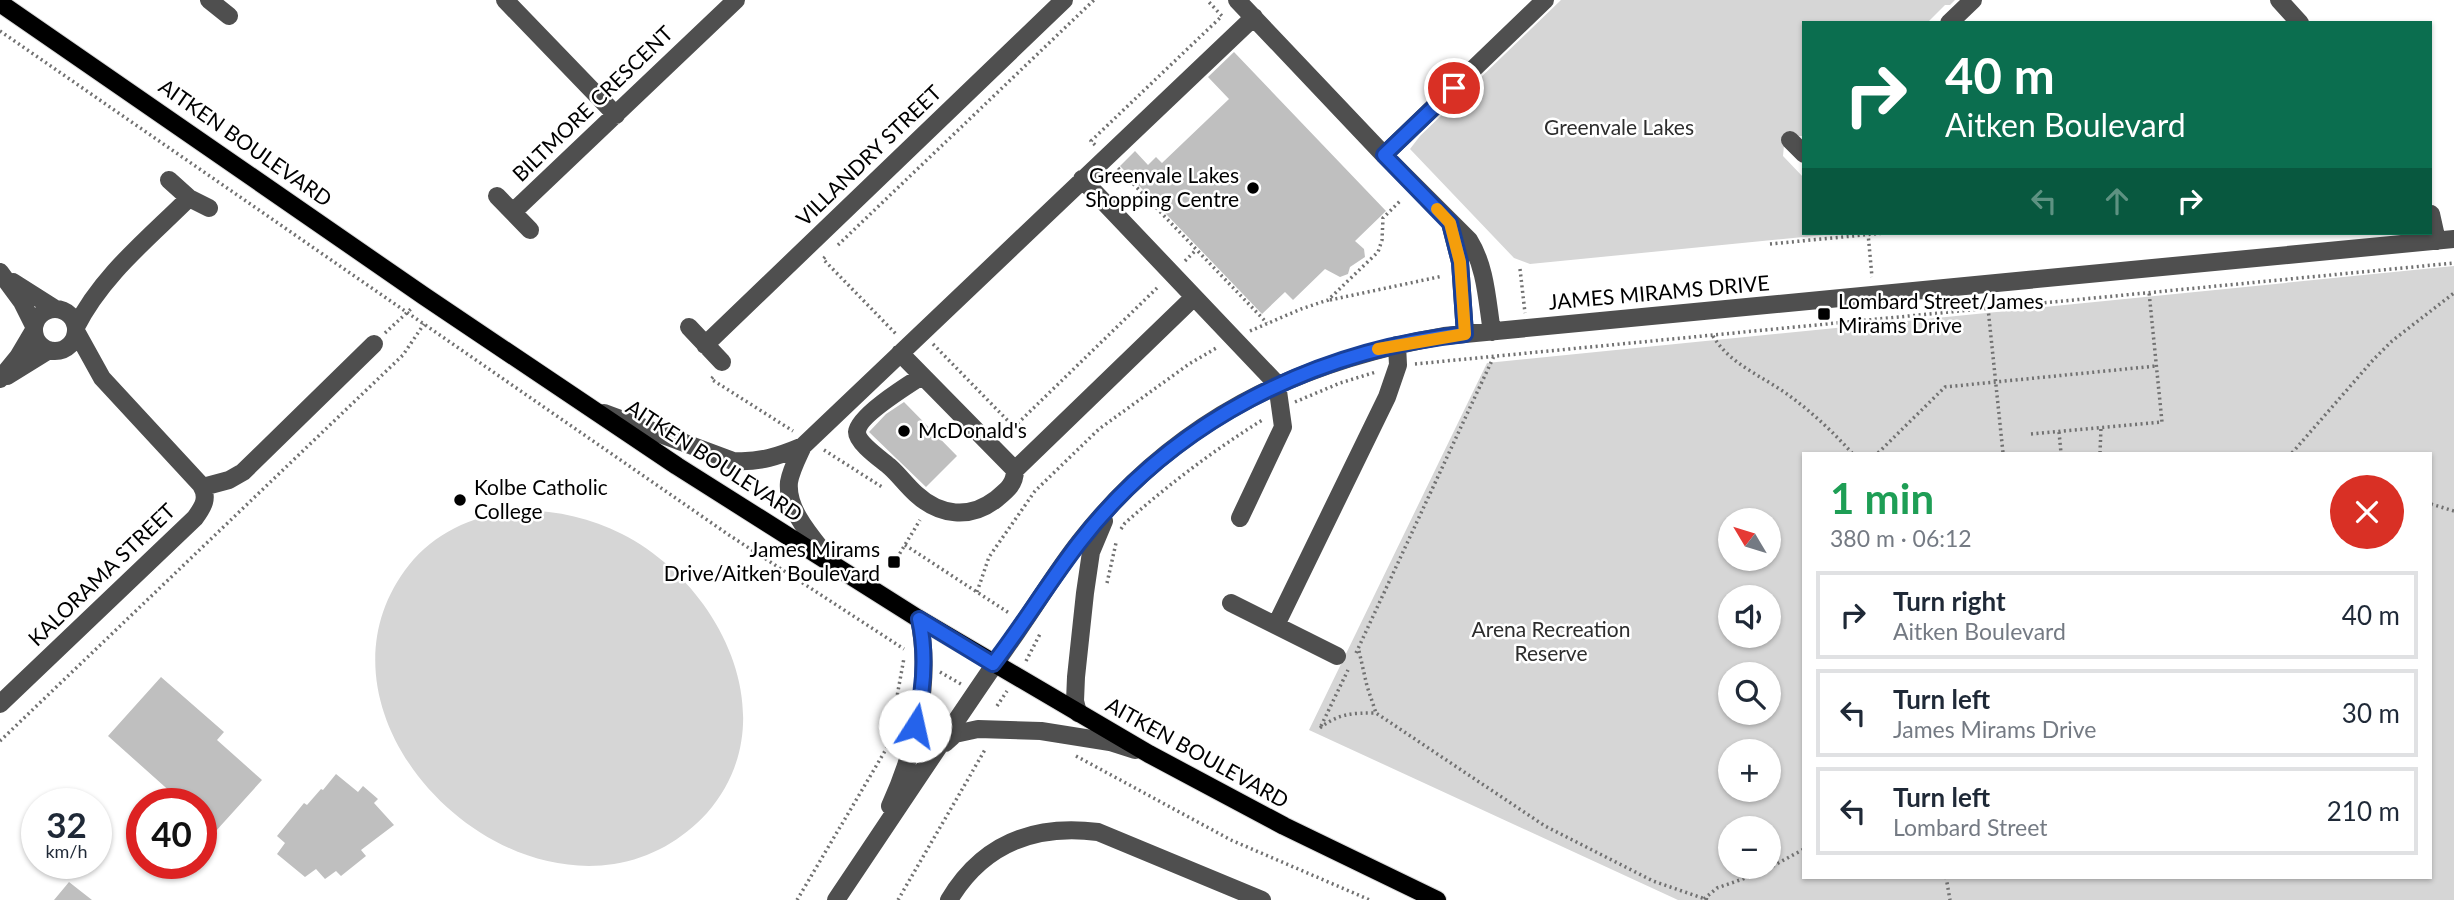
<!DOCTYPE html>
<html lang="en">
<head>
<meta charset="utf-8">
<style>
	body { margin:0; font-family:Lato,sans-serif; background:#f6f6f7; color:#1f2937; height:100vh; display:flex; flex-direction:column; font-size:26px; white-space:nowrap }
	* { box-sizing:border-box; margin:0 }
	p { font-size:23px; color:#747a83 }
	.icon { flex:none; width:38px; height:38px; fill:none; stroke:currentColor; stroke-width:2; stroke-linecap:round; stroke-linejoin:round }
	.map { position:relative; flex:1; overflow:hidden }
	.panel { position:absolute; left:1802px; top:452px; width:630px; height:427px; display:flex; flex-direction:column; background:#fff; border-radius:0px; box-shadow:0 2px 5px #0004 }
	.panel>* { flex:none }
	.guide { position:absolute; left:1802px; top:21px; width:630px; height:214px; border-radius:0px; box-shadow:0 2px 5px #0004; background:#0b6e4f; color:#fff; overflow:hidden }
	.needle { width:46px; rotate:308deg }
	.buttons { position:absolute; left:1718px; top:508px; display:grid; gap:14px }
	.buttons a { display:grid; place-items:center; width:63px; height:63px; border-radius:50%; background:#fff; box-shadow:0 2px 5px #0004; font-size:35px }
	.speed { position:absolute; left:21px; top:788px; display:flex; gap:14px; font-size:35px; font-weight:700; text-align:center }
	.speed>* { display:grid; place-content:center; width:91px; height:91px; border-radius:50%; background:#fff; box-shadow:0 2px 5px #0004; line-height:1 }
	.speed small { font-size:18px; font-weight:400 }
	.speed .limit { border:10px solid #d22; background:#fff; color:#111 }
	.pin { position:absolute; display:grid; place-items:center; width:60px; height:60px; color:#fff; margin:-30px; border:4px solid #fff; border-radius:50%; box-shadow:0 2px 7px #0007 }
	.me { position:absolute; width:77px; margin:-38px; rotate:10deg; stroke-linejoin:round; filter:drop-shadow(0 0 5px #0008) }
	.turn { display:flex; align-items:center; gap:24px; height:147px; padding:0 28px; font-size:32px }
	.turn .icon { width:91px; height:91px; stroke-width:2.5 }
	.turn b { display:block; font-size:49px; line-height:60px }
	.lanes { display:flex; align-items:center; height:66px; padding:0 28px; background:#0003; justify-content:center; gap:35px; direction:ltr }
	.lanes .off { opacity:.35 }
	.round { display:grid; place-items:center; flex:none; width:74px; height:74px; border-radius:37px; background:#f6f6f7 }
	.headline { display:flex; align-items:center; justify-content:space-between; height:119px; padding:0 28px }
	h1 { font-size:42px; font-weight:700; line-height:52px; color:#1e9e55 }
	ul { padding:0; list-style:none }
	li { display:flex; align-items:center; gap:21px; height:88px; margin:0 14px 10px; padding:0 14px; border:4px solid #e0e1e3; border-radius:0px }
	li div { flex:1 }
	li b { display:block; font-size:26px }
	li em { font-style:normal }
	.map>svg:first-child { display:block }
	.green { fill:#d6d6d6; fill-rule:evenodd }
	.building { fill:#bfbfbf }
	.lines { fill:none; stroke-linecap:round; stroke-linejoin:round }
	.major-casing { stroke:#dbdbdb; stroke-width:20 }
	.path { stroke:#717171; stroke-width:3.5; stroke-dasharray:2 3.5; stroke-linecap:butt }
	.minor { stroke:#4f4f4f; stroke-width:18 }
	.major { stroke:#000; stroke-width:18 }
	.route-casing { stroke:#184099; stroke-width:18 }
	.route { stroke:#2563eb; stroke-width:12 }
	.slow { stroke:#f59e0b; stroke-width:12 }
	.poi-dot { fill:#000; stroke:#fff; stroke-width:2.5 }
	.labels { text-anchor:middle; stroke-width:5; stroke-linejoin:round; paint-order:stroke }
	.street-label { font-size:21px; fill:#000; stroke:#fff }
	.park-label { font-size:21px; fill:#2d2d2d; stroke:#fff }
	.poi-label { font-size:21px; fill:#000; stroke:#fff; text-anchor:start }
</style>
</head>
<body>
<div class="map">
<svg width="2454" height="900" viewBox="0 0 2454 900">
	<rect width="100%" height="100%" fill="#fff"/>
	<path class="green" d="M1561,0H1955L1950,5H1945L1927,23H1804V136H1794L1784,145L1783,156L1804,178V233H1844L1530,264L1514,258L1410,149L1420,136Z
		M2454,266V900H1678L1309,730L1487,363ZM1804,453H2431V877H1804ZM1731,520H1769V558H1731ZM1731,597H1769V635H1731ZM1731,674H1769V712H1731ZM1731,751H1769V789H1731ZM1731,828H1769V866H1731Z
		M523,510C558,511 591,518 622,534C719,583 789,719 707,813C682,840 651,858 614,864C464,887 304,698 409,565C437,530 480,513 523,510Z"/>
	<path class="building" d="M1234,52L1386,211L1355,241L1364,249L1365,257L1350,267L1348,274L1340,277L1325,269L1293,300L1285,292L1262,314L1120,166L1135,151L1148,165L1156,157L1162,163L1229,99L1208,77Z
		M904,402L957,456L926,487L869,432L886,414Z
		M161,677L224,732L217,740L262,780L215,832L201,820V803H183L108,736Z
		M336,774L358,792L363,786L378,799L374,803L394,825L361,850L366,856L341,876L336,871L325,879L316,869L305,877L277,854L285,843L277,836L304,803L307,805L321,789L323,790Z
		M69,882L92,900H54Z"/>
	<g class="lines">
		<g class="major-casing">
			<path id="major" d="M0,3L424,296L677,466L919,619L1149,754L1284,826L1437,900"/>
		</g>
		<path class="path" d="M0,31L729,535L904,649
			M1095,145L1091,141L1222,16L1207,0
			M1118,168L1267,323
			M1868,233L1872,277
			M1770,244L1884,233
			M838,245L1094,0
			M825,257L823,259L896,334
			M1185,261L1196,250
			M1520,269L1525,313
			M1330,300L1443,276
			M1988,308L2003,453
			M1250,331L1301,309L1328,300L1378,252L1382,240L1383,218L1400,201
			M385,333L413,307
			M1713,336C1730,365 1765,377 1791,397C1813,413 1834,433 1852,453
			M933,344L1014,427L1159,286
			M1415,364L2454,263
			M713,377L711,379L793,431
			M1295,402L1340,383L1376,372
			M2059,432L2061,453
			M2031,434L2162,422L2149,292
			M824,450L882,487
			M1878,453L1945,387L2156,366
			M2100,453L2101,427
			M2292,453L2373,360L2392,341L2454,293
			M2431,504L2454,511
			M1121,529L1125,523C1169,484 1214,450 1264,419
			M905,545L1009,613
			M894,563L920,520
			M1107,583L1116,543
			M977,592L989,557L1035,491L1099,429L1189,364L1218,347
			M1359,651L1367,686L1376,713
			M1356,653L1494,356
			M1026,661L1040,634
			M940,672L961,684
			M997,706L1007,691
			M1321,726L1348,670
			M1320,728C1339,713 1353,713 1376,713L1545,826L1653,881L1708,900
			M0,741L403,355L424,324
			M1076,756L1231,840L1370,900
			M1946,877L1950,900
			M1704,899L1717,888L1760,873L1804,849
			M797,900L888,746L904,658
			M898,900L986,748"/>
		<path class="minor" d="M209,0L229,16
			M505,0L616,115
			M1237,0L1384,155L1469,240C1486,267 1487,301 1492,332
			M2279,0L2300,23
			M1949,23L1973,0
			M1790,140L1804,154
			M1384,155L1545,0
			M1082,179L1277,384L1283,427L1240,518
			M169,180L189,198L209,208
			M497,196L530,230
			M513,212L736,0
			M2431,214L2437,241
			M1450,223L1460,262L1465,334
			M0,272L22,302L34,326
			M13,282L54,308
			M34 330a21 21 0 1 1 42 0a21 21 0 1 1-42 0Z
			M76,327C102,275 149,238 189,198
			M689,327L722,362
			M705,345L1064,0
			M900,353L1015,470L1194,297
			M7,376L49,350
			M922,376C908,385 858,416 857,432C857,443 882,460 890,467C899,475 907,486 916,494C940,516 970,519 995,500C1006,491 1015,485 1015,470
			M0,379L18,357L34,330
			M604,413L733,461C759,463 779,456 803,446L1254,17
			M803,446C798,457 791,470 789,482C786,512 816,541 832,563
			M203,487L229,480L243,472L374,344
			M1231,603L1337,656
			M1276,625L1387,397L1398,365L1397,345
			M0,704L195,518C203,507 209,498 201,485L102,378L76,331
			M1078,713L1075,701L1076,677L1085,593L1091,552L1104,521
			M945,743L955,734L978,729L1041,731L1110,742L1135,750
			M890,806C916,749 932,681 919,619
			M836,900C896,811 955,721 1017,632C1038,602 1057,570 1080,541C1175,421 1295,362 1444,336L2454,239
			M949,900C983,843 1035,824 1098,832L1262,900"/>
		<use href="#major" class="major"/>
	</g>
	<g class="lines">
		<g class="route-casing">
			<path id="route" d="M915,726C924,690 927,655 919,619L993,664C1023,625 1049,582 1079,543C1172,422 1314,350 1465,334L1460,262L1450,223L1384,155L1454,88"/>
		</g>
		<use href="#route" class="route"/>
		<path class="slow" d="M1378,349L1465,334L1460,262L1450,223L1437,209"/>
	</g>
	<g class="poi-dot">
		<circle cx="1253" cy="188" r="7"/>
		<rect x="1817" y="307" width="14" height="14" rx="3.5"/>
		<circle cx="904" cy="431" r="7"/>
		<circle cx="460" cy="500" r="7"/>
		<rect x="887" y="555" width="14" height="14" rx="3.5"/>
	</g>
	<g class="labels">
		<g class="street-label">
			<text transform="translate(593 104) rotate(-44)" y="7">BILTMORE CRESCENT</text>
			<text transform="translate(245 143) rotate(35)" y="7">AITKEN BOULEVARD</text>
			<text transform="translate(869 156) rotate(-44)" y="7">VILLANDRY STREET</text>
			<text transform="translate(1659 293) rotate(-5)" y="7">JAMES MIRAMS DRIVE</text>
			<text transform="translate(714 461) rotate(33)" y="7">AITKEN BOULEVARD</text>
			<text transform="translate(102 575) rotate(-44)" y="7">KALORAMA STREET</text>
			<text transform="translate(1197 753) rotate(29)" y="7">AITKEN BOULEVARD</text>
		</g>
		<g class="park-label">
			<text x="1619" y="135">Greenvale Lakes</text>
			<text x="1551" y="637">Arena Recreation<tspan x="1551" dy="24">Reserve</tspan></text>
		</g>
		<g class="poi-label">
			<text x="1239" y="183" text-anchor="end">Greenvale Lakes<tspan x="1239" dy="24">Shopping Centre</tspan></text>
			<text x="1838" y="309">Lombard Street/James<tspan x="1838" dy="24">Mirams Drive</tspan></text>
			<text x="918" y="438">McDonald's</text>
			<text x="474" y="495">Kolbe Catholic<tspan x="474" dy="24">College</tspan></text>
			<text x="880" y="557" text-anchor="end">James Mirams<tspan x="880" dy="24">Drive/Aitken Boulevard</tspan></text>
		</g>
	</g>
</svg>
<div class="buttons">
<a><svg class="needle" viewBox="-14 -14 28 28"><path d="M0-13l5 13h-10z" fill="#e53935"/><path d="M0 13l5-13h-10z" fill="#747a83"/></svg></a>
<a><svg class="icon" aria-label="sound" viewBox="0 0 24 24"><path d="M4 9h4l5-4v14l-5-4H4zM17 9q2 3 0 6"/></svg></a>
<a><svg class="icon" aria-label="search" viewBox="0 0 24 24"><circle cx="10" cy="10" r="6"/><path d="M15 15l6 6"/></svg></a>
<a>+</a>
<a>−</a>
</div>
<div class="speed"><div>32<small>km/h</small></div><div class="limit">40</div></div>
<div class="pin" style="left:1454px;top:88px;background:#d93025"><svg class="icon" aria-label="arrive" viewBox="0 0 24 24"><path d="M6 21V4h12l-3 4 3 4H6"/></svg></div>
<svg class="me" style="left:915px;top:726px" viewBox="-20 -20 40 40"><circle r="19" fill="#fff"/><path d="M0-13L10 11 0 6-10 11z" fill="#2563eb"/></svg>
<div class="guide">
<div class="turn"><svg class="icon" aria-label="right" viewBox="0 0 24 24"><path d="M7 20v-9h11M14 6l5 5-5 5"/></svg><div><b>40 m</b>Aitken Boulevard</div></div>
<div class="lanes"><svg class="icon off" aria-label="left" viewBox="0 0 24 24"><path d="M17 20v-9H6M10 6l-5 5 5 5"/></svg><svg class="icon off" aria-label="ahead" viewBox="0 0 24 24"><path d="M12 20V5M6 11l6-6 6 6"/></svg><svg class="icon" aria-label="right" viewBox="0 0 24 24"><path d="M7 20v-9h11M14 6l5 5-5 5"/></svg></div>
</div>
<section class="panel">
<div class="headline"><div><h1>1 min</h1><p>380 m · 06:12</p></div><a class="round" style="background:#d93025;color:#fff"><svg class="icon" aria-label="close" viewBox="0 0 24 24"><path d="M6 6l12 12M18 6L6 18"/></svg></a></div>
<ul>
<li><svg class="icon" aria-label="right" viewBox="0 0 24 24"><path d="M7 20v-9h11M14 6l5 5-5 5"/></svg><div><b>Turn right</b><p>Aitken Boulevard</p></div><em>40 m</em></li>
<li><svg class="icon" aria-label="left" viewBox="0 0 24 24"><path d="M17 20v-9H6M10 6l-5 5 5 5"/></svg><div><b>Turn left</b><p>James Mirams Drive</p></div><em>30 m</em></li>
<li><svg class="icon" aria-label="left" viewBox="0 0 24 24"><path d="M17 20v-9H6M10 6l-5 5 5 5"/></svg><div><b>Turn left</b><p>Lombard Street</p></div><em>210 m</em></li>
</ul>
</section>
</div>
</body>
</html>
